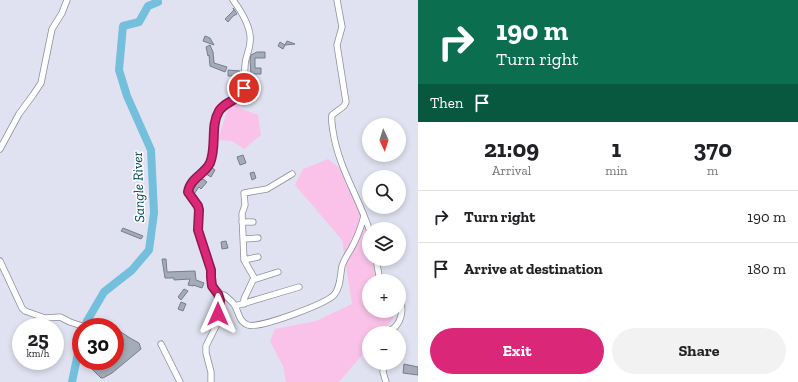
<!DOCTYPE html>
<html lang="en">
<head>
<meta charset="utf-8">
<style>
	body { margin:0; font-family:"Zilla Slab",serif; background:#f2f2f2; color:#202124; height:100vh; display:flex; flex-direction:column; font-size:15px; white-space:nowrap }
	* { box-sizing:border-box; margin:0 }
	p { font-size:13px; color:#757577 }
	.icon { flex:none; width:22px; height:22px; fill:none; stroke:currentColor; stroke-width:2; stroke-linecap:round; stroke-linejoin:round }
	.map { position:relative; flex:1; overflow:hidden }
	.drawer { display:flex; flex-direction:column; background:#fff; width:380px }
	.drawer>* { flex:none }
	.guide { background:#0b6e4f; color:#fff; overflow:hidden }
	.needle { width:26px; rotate:176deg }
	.buttons { position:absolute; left:362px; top:118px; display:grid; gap:8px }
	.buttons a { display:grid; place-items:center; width:44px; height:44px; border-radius:50%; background:#fff; box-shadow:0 2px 6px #0003; font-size:20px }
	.speed { position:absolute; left:12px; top:318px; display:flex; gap:8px; font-size:20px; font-weight:700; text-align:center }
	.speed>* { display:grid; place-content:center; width:52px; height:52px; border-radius:50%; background:#fff; box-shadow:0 2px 6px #0003; line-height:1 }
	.speed small { font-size:10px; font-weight:400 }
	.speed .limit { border:6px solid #d22; background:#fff; color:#111 }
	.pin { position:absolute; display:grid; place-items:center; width:34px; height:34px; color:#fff; margin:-17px; border:2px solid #fff; border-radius:50%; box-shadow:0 1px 4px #0007 }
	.me { position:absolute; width:44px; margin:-22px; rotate:0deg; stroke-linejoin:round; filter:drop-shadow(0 0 3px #0008) }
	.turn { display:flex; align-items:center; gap:14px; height:84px; padding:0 12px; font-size:18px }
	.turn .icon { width:52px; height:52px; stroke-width:2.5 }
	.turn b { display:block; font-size:28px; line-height:34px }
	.then { display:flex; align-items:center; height:38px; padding:0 12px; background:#0003; gap:8px; font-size:15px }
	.eta { display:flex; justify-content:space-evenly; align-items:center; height:68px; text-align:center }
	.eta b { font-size:24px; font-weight:800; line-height:28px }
	.action { display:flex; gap:8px; margin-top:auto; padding:8px 12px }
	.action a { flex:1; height:46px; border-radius:24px; background:#db2777; color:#fff; font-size:16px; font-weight:800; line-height:46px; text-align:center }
	.action a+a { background:#f2f2f2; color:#202124 }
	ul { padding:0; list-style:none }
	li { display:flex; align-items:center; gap:12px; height:52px; padding:0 12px; border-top:1px solid #e0e0e0 }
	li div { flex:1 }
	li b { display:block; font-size:15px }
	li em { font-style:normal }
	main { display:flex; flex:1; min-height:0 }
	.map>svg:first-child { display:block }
	.green { fill:#fac2e8 }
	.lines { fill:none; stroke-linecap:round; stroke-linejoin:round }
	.river { stroke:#74bfdc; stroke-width:8 }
	.building { fill:#a3acb8; stroke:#757e89 }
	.minor-casing { stroke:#8b8d9a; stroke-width:7 }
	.minor { stroke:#fff; stroke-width:5.5 }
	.route-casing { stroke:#8e194d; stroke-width:10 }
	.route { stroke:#db2777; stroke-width:7 }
	.labels { text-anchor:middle; stroke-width:3; stroke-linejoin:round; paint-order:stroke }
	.water-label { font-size:14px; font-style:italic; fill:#004659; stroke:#fff }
</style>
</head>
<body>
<main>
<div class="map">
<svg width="418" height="382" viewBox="0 0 418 382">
	<rect width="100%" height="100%" fill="#e0e2f1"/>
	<path class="green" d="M236,103L239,108L258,115L261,135L244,149L232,141L218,140L228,108Z
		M328,159L342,170L360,206L369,244V259H372L376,281H369V311H393V319L381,333H369V347L339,382H286L283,366L270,341L275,329L316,321L352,304L342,240L295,185L303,169Z"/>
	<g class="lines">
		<path class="river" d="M85,327L87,321L104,292L132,270L149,250L154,213L151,150L127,96L119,70L123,26L139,22L148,6L158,2L157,0
			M72,382L81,339"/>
	</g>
	<path class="building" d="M233,8L237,14L233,16L228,22L225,19L234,10Z
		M205,36L210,38L214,45L203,41Z
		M287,41L295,44L285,45L283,49L278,46L280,42L285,45Z
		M210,45L213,52L214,63L227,67L225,72L210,66L209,55L208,56L206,47Z
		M257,52H265V58H255V68H261V74H251L250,60L251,55Z
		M228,70L240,71V76H228Z
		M243,155L246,163L240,165L237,157Z
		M211,167L215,170L211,177L206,174Z
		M254,172L256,178L252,180L250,173Z
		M201,179L202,180L203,179L207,182L201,189L199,187L194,194L193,191V189Z
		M123,228L143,236L141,239L121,231Z
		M226,241L228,248L222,249L221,242Z
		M162,259H166L167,272L195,271L196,280L204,283L202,288L193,285V286L188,285L190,279L174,280V278H165Z
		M184,289L188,291L181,300L178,297Z
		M181,302L186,304L183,311L178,309Z
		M115,328L130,338L139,343L141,349L112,373L103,378H101L89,366L92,361H115Z
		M404,364L418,367V375L403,373Z"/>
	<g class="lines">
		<g class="minor-casing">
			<path id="minor" d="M337,0L342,27L337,45L346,102L344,106L332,115C331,120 332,125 333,131C338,166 358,196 369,229
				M0,149L19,114L33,95L41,83L52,29L62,13L67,0
				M242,222H253
				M243,239L258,238
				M376,259L380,281
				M244,260L242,214L245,205L244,193L267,189L292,174
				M0,261L22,308L25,311L45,318L60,317L70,322L85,327
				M255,279L244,260L258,257
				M219,296L224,295C227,297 230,300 233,303C239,310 238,322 248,325C259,329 325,304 334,295C341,287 340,275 342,266C344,260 347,255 351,249C357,238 361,228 364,216
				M244,304V299L253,280L278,272
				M235,306L299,287
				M387,333C389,331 393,329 395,327C402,320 404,307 399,298
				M161,344L180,382
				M384,363L383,372L386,382
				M211,382V372L206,353V346L217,324L220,300L218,293L213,286L211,277V270L198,230V206L188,192C190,178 204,175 209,163C216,148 212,131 217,115C222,103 236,103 242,93C246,85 244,74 245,66C245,57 250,50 250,42C252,28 241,11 233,0"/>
		</g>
		<use href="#minor" class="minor"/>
	</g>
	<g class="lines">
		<g class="route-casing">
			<path id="route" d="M218,314L220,300L218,294L212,286L211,277V270L198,230L199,210L198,206L188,192C190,178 204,175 210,163C217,146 210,126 219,111C226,100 239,102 244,88"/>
		</g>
		<use href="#route" class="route"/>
	</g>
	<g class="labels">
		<g class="water-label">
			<text transform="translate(138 187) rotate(-92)" y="5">Sangle River</text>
		</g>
	</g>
</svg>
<div class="buttons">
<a><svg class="needle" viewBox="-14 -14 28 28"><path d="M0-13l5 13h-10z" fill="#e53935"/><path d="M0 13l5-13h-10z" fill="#757577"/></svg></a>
<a><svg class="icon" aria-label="search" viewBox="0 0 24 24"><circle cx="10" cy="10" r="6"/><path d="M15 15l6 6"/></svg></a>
<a><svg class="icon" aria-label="layers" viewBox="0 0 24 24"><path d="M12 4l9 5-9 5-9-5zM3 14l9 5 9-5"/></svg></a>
<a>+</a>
<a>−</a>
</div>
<div class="speed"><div>25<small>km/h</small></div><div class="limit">30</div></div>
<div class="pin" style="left:244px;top:88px;background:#d93025"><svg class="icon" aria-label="arrive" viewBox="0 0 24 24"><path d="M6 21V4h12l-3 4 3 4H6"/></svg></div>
<svg class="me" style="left:218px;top:314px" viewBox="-20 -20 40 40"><path d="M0-17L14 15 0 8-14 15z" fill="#db2777" stroke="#fff" stroke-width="4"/></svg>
</div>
<section class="drawer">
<div class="guide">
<div class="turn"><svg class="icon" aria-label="right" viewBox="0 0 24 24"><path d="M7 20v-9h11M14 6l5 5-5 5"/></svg><div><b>190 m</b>Turn right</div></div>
<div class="then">Then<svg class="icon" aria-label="arrive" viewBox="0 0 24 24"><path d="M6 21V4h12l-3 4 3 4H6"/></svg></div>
</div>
<div class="eta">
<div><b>21:09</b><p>Arrival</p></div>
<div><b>1</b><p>min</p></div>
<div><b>370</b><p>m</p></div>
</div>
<ul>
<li><svg class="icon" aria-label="right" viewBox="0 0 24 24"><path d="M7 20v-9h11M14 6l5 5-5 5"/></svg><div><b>Turn right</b></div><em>190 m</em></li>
<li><svg class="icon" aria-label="arrive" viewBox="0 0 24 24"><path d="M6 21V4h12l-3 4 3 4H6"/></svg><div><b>Arrive at destination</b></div><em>180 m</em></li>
</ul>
<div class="action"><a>Exit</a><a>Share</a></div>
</section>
</main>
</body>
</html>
